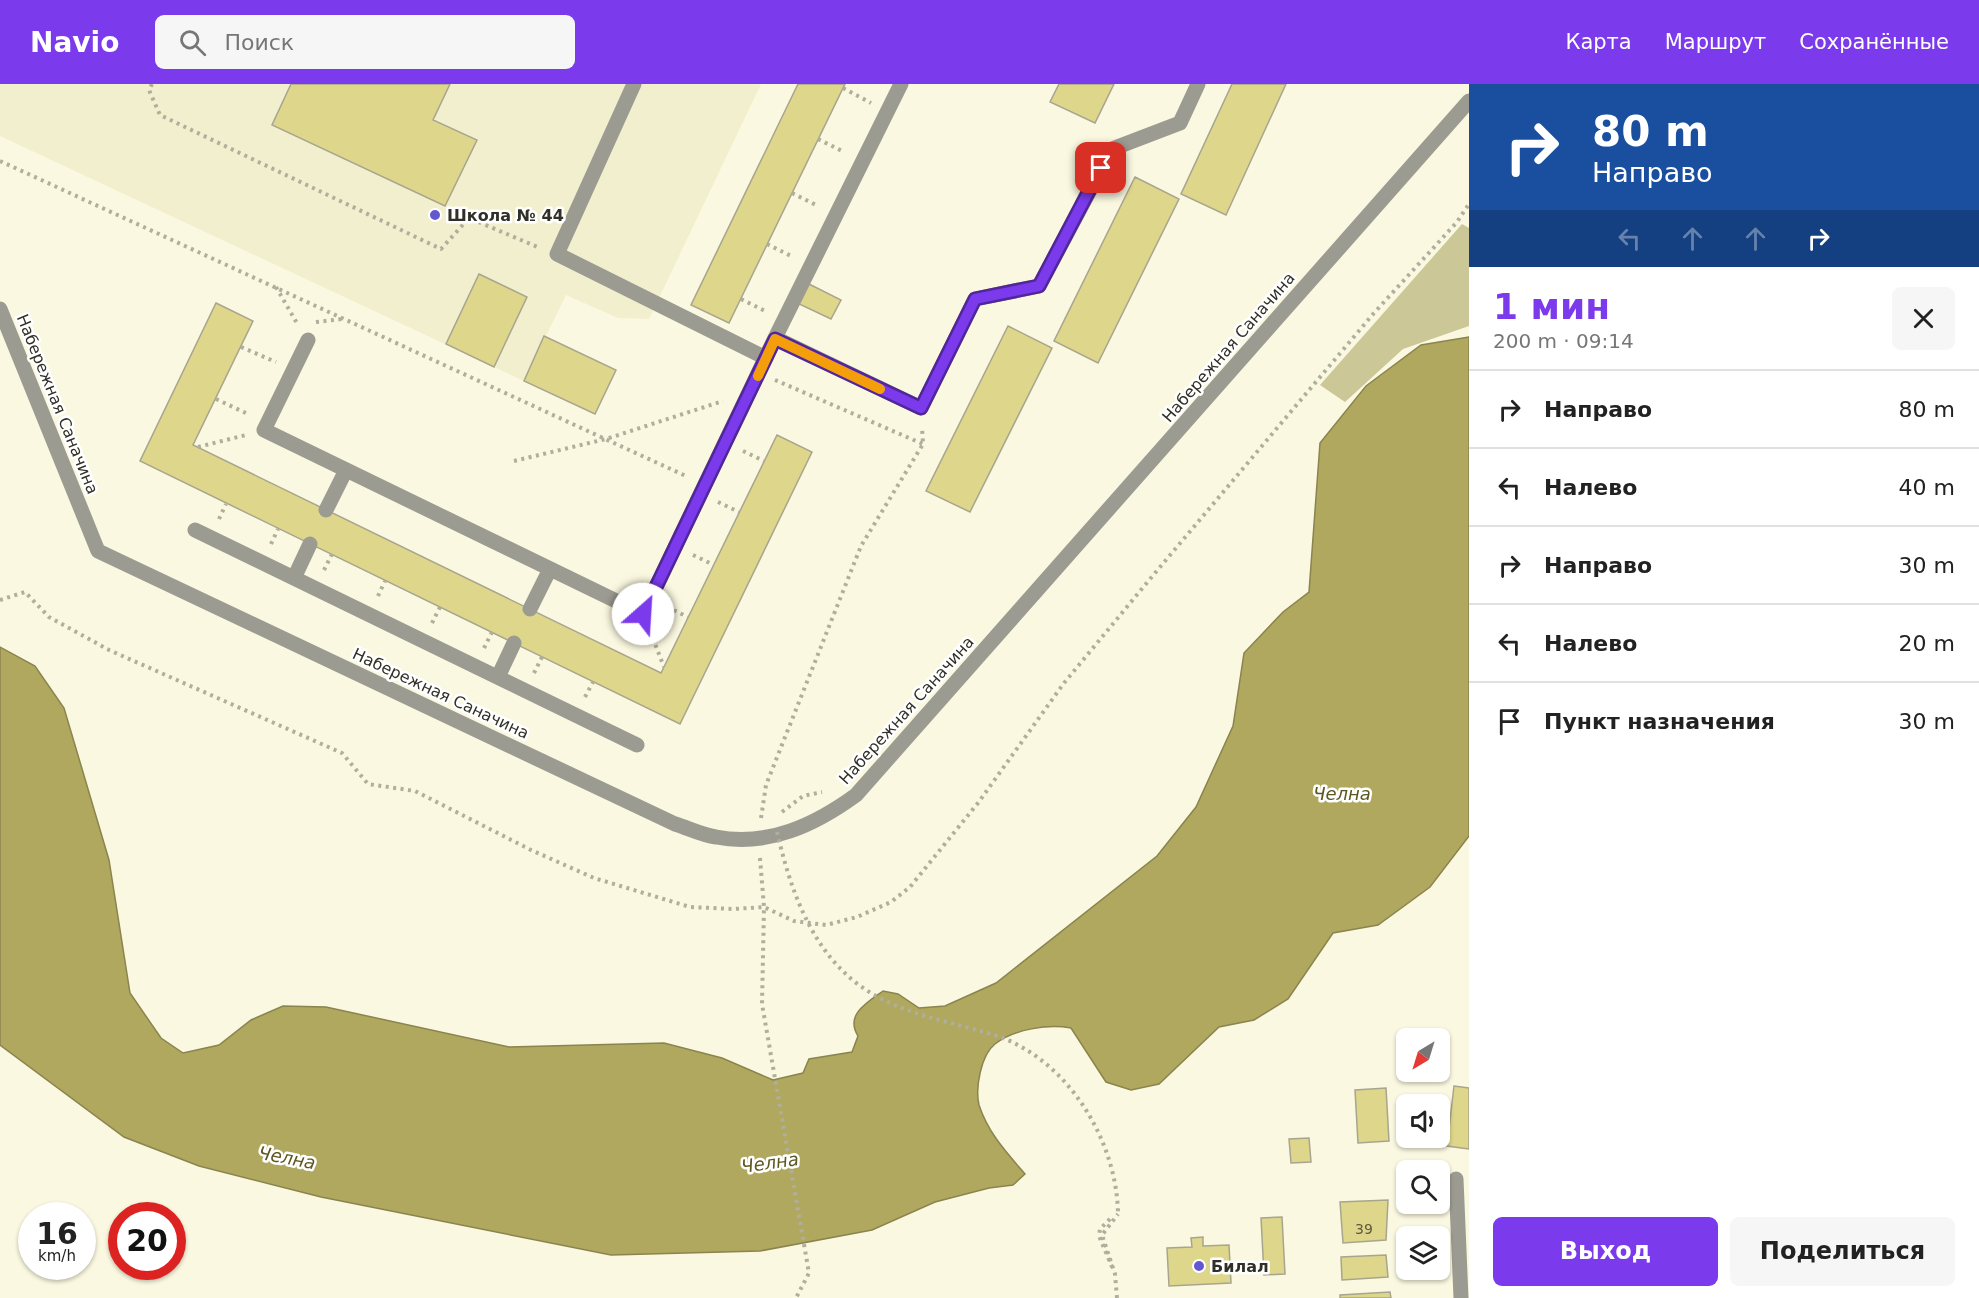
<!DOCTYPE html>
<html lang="ru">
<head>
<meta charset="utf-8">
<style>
	body { margin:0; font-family:"DejaVu Sans",sans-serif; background:#f6f6f6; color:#222; height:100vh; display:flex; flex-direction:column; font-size:22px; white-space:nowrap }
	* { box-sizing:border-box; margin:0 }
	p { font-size:20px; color:#767676 }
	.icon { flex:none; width:33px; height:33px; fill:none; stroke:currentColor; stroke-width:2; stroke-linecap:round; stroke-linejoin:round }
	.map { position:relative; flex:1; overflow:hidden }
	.details { display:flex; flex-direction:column; background:#fff; width:510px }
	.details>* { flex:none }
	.hud { background:#1a4fa0; color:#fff; overflow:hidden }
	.needle { width:39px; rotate:218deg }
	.buttons { position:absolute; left:1396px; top:944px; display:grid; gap:12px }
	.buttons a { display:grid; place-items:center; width:54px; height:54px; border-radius:9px; background:#fff; box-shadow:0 2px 4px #0004; font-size:30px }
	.speed { position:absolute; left:18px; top:1118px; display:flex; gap:12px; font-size:30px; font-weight:700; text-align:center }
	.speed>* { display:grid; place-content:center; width:78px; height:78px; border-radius:50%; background:#fff; box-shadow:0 2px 4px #0004; line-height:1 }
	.speed small { font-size:15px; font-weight:400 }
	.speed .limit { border:9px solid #d22; background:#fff; color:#111 }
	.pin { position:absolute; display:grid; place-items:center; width:51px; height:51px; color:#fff; margin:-26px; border-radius:12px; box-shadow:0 3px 9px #0006 }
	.me { position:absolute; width:66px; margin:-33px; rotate:26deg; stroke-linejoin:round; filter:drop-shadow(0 0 4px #0008) }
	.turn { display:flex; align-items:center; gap:21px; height:126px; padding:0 24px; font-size:27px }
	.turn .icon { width:78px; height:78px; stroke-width:2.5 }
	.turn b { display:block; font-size:42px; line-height:51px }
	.lanes { display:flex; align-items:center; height:57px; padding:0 24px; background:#0003; justify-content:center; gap:30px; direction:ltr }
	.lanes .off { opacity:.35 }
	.round { display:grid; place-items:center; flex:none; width:63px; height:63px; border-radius:9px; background:#f6f6f6 }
	.headline { display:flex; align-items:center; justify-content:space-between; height:102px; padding:0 24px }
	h1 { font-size:36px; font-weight:700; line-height:45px; color:#7c3aed }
	.action { display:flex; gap:12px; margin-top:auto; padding:12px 24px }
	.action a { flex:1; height:69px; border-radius:9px; background:#7c3aed; color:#fff; font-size:24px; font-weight:700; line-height:69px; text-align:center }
	.action a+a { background:#f6f6f6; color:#222 }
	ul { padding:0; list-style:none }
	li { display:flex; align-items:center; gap:18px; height:78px; padding:0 24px; border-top:2px solid #e0e0e0 }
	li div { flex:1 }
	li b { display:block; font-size:22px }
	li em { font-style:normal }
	header { display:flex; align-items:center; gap:36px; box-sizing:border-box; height:84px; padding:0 30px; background:#7c3aed; color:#fff }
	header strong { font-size:28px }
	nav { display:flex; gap:33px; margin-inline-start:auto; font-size:21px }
	.search { width:420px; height:54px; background:#f6f6f6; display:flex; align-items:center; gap:15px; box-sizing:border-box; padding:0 21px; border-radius:9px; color:#767676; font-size:22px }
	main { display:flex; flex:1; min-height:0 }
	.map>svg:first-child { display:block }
	.built { fill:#f2efcf }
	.green { fill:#cbc797 }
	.water { fill:#b0a85f; stroke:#8a844e; stroke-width:1.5 }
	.building { fill:#ded68b; stroke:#a8a58f; stroke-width:1.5 }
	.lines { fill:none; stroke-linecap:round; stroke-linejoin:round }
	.path { stroke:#b0ae9c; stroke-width:4; stroke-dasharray:3 4.5; stroke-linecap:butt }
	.service { stroke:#9c9b91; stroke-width:15 }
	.pedestrian { stroke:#9c9b91; stroke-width:15 }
	.minor { stroke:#9c9b91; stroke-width:15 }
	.path-bridge { stroke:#b0ae9c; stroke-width:4; stroke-dasharray:3 4.5; stroke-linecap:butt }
	.route-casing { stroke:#51269a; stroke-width:15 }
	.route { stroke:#7c3aed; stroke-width:10 }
	.slow { stroke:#f59e0b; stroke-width:10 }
	.poi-dot { fill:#6458d1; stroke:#fff; stroke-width:2 }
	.labels { text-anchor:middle; stroke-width:5; stroke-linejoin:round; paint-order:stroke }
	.number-label { font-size:14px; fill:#5c5a40 }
	.poi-label { font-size:16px; font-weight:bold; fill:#313027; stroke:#fff; text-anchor:start }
	.street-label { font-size:16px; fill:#313027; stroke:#fff }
	.water-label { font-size:18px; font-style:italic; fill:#5d5720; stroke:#fff }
</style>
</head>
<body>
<header>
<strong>Navio</strong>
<div class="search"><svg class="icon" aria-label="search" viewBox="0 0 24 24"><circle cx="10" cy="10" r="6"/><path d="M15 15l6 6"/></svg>Поиск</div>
<nav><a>Карта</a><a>Маршрут</a><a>Сохранённые</a></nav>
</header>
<main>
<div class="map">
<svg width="1469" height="1214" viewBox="0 0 1469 1214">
	<rect width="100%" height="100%" fill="#faf8e0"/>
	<path class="built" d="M0,0H761L649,235L618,234L566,211L524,297L0,52Z"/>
	<path class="green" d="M1462,140L1469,144V242L1403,265L1345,318L1320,301Z"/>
	<path class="water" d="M1469,253V752L1430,803L1378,841L1333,849L1288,915L1254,936L1219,943L1159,1000L1131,1006L1106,998L1071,944C1048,940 1014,945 995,960C981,971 975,1004 979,1021C988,1049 1007,1069 1025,1090L1013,1101L989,1104L935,1118L872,1146L760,1167L611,1171L321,1113L199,1082L124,1053L0,961V563L35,582L64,624L109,776L130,909L161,954L183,969L219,961L251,936L283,922L326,923L509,963L664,959L722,974L773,996L803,989L809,975L852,968L858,952C845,931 866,919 883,907L898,910L919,924L945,922L996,899L1157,772L1196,723L1233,642L1244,569L1283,528L1309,508L1320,359L1366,302L1421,261Z"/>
	<path class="building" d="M291,0H450L433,36L477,56L445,122L272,41Z
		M798,0H845L729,239L691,221Z
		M1059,0H1114L1095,39L1050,18Z
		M1232,0H1286L1226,131L1181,110Z
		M1135,93L1179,115L1098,279L1054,257Z
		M479,190L527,213L494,283L446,260Z
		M807,199L841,216L831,235L797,219Z
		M216,219L253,237L193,361L661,589L777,351L812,368L680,640L140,377Z
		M1008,242L1052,264L970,428L926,407Z
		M544,252L616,286L595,330L524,297Z
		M1454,1002L1469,1004V1065L1447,1062Z
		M1386,1004L1389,1057L1358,1059L1355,1006Z
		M1309,1054L1311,1078L1291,1079L1289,1055Z
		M1388,1116L1386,1156L1343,1159L1340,1118Z
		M1282,1133L1285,1190L1264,1191L1261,1134Z
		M1203,1153V1162L1229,1161L1231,1199L1169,1202L1167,1164L1192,1163L1191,1154Z
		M1386,1171L1388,1193L1342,1196L1341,1173Z
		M1390,1208L1391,1214H1340V1211Z"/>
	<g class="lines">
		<path class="path" d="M152,0L149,6L160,31L441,165L469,134L540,164
			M843,4L871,19
			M818,55L844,68
			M0,77L688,393
			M792,109L818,122
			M767,160L793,173
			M276,203L298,241
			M741,215L767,228
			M316,238L342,235
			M241,263L276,278
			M775,296L923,360
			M216,315L250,331
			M198,363L246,351
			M743,367L764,377
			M514,377L606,355L723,317
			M718,418L739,428
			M219,435L226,420
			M271,460L278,445
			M693,471L714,481
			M324,486L332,470
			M378,512L385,497
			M0,516L25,508L49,533L109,566L342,669L368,700L415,707L531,766L594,794L690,823L734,825L764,823L794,837L826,841L857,833L891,818L910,803L978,719L1064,599L1155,489L1374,229L1457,138L1469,120
			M667,523L688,533
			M432,539L440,523
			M650,547L664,583
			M484,564L492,548
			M534,589L542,573
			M585,613L593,598
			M782,728L803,712L822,708
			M761,734L766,701L861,462L923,360L922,343
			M760,774L764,823L762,920L809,1189L796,1214
			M1110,1135L1100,1145L1099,1152L1112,1183
			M1117,1214L1115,1190L1102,1151L1118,1130"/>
		<path class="service" d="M634,0L557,170L766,274
			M775,254L901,0
			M308,256L264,346L643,530L775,254L921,324L975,215L1039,202L1112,65L1180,39L1198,0
			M326,426L346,386
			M195,446L637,661
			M294,494L310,460
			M530,525L550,485
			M498,593L514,559"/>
		<path class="pedestrian" d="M0,225L98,467L675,740C688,744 702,751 716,753C768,763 815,741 856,711L1469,17"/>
		<path class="minor" d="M1456,1095L1461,1214"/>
		<path class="path-bridge" d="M777,748C790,803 809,861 855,898C896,930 946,936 994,951C1067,974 1117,1056 1118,1130"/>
	</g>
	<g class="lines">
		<g class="route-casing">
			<path id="route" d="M643,530L775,255L921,324L975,215L1039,202L1101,84"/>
		</g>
		<use href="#route" class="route"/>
		<path class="slow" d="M758,292L775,255L880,305"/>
	</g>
	<g class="poi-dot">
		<circle cx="435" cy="131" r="6"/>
		<circle cx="1199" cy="1182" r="6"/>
	</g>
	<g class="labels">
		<g class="number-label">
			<text x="1364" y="1150">39</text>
		</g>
		<g class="poi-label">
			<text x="447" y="137">Школа № 44</text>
			<text x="1211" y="1188">Билал</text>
		</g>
		<g class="street-label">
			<text transform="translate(1228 263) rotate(-49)" y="6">Набережная Саначина</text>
			<text transform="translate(58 320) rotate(68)" y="6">Набережная Саначина</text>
			<text transform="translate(441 609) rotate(25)" y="6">Набережная Саначина</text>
			<text transform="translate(906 626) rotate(-48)" y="6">Набережная Саначина</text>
		</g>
		<g class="water-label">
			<text x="1342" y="716">Челна</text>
			<text transform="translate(287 1074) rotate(11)" y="6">Челна</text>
			<text transform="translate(770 1079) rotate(-8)" y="6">Челна</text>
		</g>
	</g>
</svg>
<div class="buttons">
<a><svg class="needle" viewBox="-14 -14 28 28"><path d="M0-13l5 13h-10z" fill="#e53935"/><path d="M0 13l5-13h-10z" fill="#767676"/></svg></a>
<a><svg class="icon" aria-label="sound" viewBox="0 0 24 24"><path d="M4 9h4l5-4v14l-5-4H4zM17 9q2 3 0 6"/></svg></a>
<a><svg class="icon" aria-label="search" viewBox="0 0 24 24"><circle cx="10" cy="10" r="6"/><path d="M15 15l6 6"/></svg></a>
<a><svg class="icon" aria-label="layers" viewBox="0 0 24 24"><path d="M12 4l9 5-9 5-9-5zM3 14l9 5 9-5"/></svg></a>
</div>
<div class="speed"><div>16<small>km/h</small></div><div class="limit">20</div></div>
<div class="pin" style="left:1101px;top:84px;background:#d93025"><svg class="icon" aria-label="arrive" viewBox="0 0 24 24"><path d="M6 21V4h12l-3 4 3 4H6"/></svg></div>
<svg class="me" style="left:643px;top:530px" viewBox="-20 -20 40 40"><circle r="19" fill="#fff"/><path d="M0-13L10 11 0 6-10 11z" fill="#7c3aed"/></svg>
</div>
<section class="details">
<div class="hud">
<div class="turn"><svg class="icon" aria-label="right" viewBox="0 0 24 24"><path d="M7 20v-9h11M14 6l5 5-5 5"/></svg><div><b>80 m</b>Направо</div></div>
<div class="lanes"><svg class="icon off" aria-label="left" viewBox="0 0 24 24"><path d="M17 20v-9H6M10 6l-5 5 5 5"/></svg><svg class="icon off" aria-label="ahead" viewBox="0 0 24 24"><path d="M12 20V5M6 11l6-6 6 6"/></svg><svg class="icon off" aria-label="ahead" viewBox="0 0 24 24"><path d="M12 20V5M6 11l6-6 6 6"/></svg><svg class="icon" aria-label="right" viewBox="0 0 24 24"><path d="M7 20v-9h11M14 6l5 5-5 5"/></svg></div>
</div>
<div class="headline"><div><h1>1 мин</h1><p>200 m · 09:14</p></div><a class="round"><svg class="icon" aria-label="close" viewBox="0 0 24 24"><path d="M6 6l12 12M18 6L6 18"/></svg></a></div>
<ul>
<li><svg class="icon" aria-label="right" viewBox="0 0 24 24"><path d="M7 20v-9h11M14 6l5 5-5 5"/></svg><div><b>Направо</b></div><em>80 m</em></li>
<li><svg class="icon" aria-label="left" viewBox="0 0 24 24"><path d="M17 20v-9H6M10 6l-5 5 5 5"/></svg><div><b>Налево</b></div><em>40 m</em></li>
<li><svg class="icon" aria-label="right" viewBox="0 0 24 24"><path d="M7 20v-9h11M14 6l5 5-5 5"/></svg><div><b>Направо</b></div><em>30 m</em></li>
<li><svg class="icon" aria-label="left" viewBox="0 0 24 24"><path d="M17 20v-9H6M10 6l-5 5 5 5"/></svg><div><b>Налево</b></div><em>20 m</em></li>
<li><svg class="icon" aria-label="arrive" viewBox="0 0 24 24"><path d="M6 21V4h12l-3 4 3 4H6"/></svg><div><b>Пункт назначения</b></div><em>30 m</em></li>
</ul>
<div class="action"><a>Выход</a><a>Поделиться</a></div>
</section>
</main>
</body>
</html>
